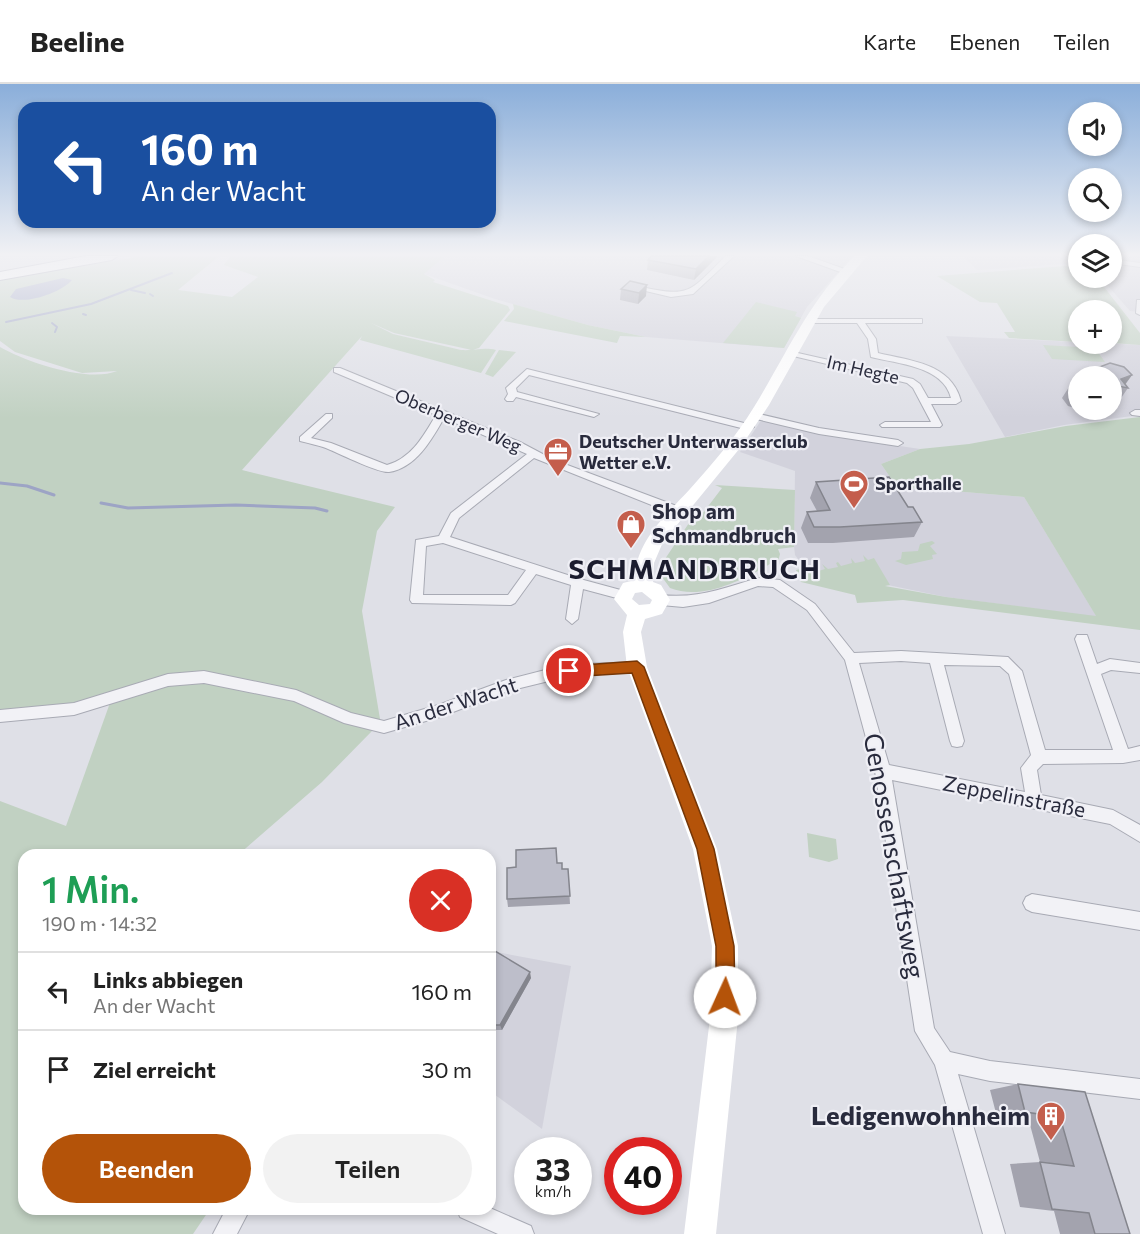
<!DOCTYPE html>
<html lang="de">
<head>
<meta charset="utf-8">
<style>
	body { margin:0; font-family:Commissioner,sans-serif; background:#f2f2f2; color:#222; height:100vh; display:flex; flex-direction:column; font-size:22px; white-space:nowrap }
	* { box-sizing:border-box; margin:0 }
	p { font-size:20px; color:#767676 }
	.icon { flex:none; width:33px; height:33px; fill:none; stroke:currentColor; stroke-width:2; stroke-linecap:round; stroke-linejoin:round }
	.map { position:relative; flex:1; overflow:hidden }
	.details { position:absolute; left:18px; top:765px; width:478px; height:366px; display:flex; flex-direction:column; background:#fff; border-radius:18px; box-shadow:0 3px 9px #0003 }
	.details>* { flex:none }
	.banner { position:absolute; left:18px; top:18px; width:478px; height:126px; border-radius:18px; box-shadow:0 3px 9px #0003; background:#1a4fa0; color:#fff; overflow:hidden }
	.controls { position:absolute; left:1068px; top:18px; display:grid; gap:12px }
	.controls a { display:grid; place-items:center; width:54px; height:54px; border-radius:50%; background:#fff; box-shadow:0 3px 9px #0003; font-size:30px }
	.speed { position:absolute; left:514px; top:1053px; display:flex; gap:12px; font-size:30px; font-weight:700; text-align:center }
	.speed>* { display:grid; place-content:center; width:78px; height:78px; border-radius:50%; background:#fff; box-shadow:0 3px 9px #0003; line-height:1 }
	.speed small { font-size:15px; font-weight:400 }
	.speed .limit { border:9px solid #d22; background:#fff; color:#111 }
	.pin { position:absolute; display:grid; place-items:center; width:51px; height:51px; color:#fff; margin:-26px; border:3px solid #fff; border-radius:50%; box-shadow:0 2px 6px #0007 }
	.me { position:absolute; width:66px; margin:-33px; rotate:2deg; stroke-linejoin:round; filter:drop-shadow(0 0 4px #0008) }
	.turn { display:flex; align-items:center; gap:21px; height:126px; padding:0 24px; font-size:27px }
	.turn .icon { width:78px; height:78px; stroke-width:2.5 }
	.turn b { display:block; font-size:42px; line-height:51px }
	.round { display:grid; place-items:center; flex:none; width:63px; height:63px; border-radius:32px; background:#f2f2f2 }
	.summary { display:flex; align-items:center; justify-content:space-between; height:102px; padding:0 24px }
	h1 { font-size:36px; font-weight:600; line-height:45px; color:#1e9e55 }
	.primary-button { display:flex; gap:12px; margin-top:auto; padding:12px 24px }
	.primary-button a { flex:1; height:69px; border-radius:36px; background:#b45309; color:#fff; font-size:24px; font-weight:600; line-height:69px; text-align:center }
	.primary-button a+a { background:#f2f2f2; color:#222 }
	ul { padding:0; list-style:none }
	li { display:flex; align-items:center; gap:18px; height:78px; padding:0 24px; border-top:2px solid #e0e0e0 }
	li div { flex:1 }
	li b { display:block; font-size:22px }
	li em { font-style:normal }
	header { display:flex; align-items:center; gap:36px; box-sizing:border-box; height:84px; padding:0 30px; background:#fff; border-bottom:2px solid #e0e0e0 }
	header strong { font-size:28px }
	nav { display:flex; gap:33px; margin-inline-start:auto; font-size:21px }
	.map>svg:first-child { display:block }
	.built { fill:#d2d2dc; fill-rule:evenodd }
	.green { fill:#c1d1c2 }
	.water { fill:#9da4c5 }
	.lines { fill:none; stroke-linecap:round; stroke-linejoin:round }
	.stream-far1 { stroke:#9da4c5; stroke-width:2 }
	.stream { stroke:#9da4c5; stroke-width:3 }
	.street-casing { stroke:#a8aab4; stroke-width:2 }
	.highway-casing { stroke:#888a9d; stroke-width:2 }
	.street { fill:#f2f2f6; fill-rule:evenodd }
	.secondary { fill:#fff; fill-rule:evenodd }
	.highway { fill:#fff; fill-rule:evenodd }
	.wall { fill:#a3a3ae }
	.shaded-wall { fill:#84858d }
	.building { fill:#bdbeca; stroke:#84858d; stroke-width:1.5 }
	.route { fill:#b45309; stroke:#753606; stroke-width:1.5 }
	.labels { text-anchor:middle; stroke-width:4.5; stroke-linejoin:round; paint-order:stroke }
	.far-street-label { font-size:18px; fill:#292b3d; stroke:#efeff5 }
	.far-poi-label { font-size:18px; font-weight:bold; fill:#292b3d; stroke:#efeff5; text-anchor:start }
	.poi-label { font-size:21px; font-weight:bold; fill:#292b3d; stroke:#efeff5; text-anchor:start }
	.street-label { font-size:21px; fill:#292b3d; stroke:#efeff5 }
	.near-street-label { font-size:26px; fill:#292b3d; stroke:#efeff5 }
	.near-poi-label { font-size:26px; font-weight:bold; fill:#292b3d; stroke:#efeff5; text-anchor:end }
	.district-label { font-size:27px; font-weight:bold; letter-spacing:1.5px; fill:#1b1c2e; stroke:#efeff5 }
</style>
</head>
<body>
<header>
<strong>Beeline</strong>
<nav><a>Karte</a><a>Ebenen</a><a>Teilen</a></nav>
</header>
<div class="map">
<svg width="1140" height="1150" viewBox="0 0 1140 1150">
	<rect width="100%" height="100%" fill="#dfe0e7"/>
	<path class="built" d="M444,172L852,173L807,223L784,264L646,253L588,241L495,215L424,190Z
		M964,173H1078V179L977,186Z
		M1112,173H1140V228L1130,227L1101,194H1112Z
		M946,252L1140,261V331L1064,341L1005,353ZM1078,292H1112V326H1078Z
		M771,337L814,349L920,365L881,380L899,406L917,404L1024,413L1097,533L946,513L805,484L795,471L794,462L795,387L740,368L760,338Z
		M491,867L571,882L542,1045L491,1008Z"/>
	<path class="green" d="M137,173H218L178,206L232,213L258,193L224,181L230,173H444L424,190L435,196L433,198L508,222L510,226L479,264L472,266L394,249L371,239L393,250L461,266C474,267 483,263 496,266L481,289L360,256L362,252L242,386L395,423L377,447L362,527L381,641L298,610L205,592L97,617L0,631V263C26,278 88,299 117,287L82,289L15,268L0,257V195Z
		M1078,181V194H1097L1140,249V261L1112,259V226H1078V258L1009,254L1004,248H1015L997,219L980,218L937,192Z
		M756,218L797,228L795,232L801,234L784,264L723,259Z
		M513,220L588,241L646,253L620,252L617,259L504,237L514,225Z
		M1043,261L1095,264L1105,278L1052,275Z
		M499,266L516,268L493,293L485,290Z
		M1140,333V546L903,516L857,519L855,511L801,498L796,486L810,483L815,488L825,485L822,480L828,485L838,483L836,479L838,478L841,482L852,479L851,474L855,479L865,477L863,471L868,476L874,474L890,501L885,502L946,513L1096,532L1024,413L917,404L899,406L881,380L920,365L969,360L1066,342Z
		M715,401L795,406L794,463L778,465L780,470L777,482L770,480C743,496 702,517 670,504L662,493L665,475L689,439L693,442L722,404Z
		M932,457L935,459L930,462L937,470L932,471L933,475L906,481L895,477L901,475L902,468L918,467L920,460Z
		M202,595L293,613L372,647L322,698L238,771H24V1125H210L193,1150H0V717L66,742L111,616L167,598Z
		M807,749L836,755L838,775L829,778L809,773Z"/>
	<path class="water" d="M63,194L72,196C62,208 24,222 10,213L16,205Z"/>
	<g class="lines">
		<path class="stream-far1" d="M131,206L145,209
			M150,210L153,212
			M83,230L86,231
			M6,238L91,220L172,189
			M52,239L57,243L55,248"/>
		<path class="stream" d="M0,399L27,402L54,411
			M101,419L128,424L236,421L315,424L327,427"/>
		<g class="street-casing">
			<path id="street" d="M726,172H734L693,210L671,213L633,204L637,202C691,214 688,209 726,172Z
				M796,172H808L850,187L843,189Z
				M1112,175L1140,179V183L1112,179Z
				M1137,216H1140V231L1136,229Z
				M808,235H922V239H865L876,255L878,269C911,277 951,279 961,317L956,320H931L942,341L940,343H882L880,341L885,338H931L913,304L907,299L789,271V267L913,295L920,300L928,314H951C943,282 898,280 871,273L868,255L857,239H808Z
				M334,284H340L520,358L554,376L682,424L684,427L682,430H674L534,374L459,434L450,453L580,495L628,508L630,511L628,514L624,516L583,505L578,535L572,540L566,535L571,501L536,490L515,519L511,521L412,519L410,516L416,456L439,452L451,429L527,370L444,334C432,355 416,384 389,388C377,389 337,368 323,363C316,361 308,359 300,357V353L326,330H332V334L311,354L331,359L387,381C412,374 424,351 436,331L334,288ZM443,459L526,486L508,511H423L426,462Z
				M527,285L752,341L754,343L749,346L529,291L516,304L517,308L599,330L594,333L516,313L513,317H507L505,315L508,310L506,304Z
				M1135,326H1140V332L1132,331L1130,329Z
				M755,329L819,344L898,356L903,359L898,362L819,350L752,334L750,332Z
				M758,494L780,496L815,520L854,569L901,567L1008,573L1022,587L1045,666H1113L1075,555L1077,551H1087L1097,580L1110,575L1140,579V589L1111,586L1101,590L1128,665L1140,662V676L1123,679L1043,680L1037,686L1041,711L1113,726L1140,741V758L1110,740L892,696L934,944L950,968L990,977L1140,995V1015L990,997L958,990L1005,1150H983L935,981L915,947L875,687L845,576L807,526L773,503L758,502L709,519L683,523L661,521L655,516L661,511C698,515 723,504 758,494ZM901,577L930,579L950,657L952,662L957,663L962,662L964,657L944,581L1000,582L1009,590L1031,671L1021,684L1025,708L889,681L859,579Z
				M637,578L642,579L644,583L642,587L585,590L553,596L508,607L440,633L384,649L344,639L294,617L204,599L168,602L74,631L0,638V626L74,619L168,590L204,587L296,606L351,629L384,637L438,621L506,596L553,584L585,580Z
				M1032,810L1140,828V846L1032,828L1026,825L1023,819L1026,813Z
				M490,1124L531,1142L534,1150H498L460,1133L457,1125Z
				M226,1125H250L237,1150H213Z"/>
		</g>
		<g class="highway-casing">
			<path id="highway" d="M86,172H118L112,176L0,196V188Z"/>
		</g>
		<use href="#street" class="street"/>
		<path class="secondary" d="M855,172H867L824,223L769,321L740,364L663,458L654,479L653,498L661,501L670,516L662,530L645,535L641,548L647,583L717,765L738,862V934L716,1150H684L710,934L712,862L693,765L627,583L623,548L627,531L614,515L623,499L635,496C634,459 666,431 690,405C713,379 736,353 754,323C786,271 810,215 855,172ZM642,508L652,516L650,520L639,521L632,515L635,509Z"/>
		<use href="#highway" class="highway"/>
	</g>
	<path class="wall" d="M651,172H717L716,174L694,196L647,186L648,176Z
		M630,197L646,212L638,220L620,216L621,205Z
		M1110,279L1124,283L1132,291L1125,301L1128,304L1112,327L1105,326H1112V292H1078V325L1068,322L1062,314L1076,292Z
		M816,398L908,423L922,438L914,453L833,459H808L801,444L807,428L817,427L810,414Z
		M557,779L562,785H568L570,820L508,823L507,815Z
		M490,864L531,894L502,946H494L490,944Z
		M1018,1000L1085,1008L1130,1150H1060L1054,1127L1020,1123L1010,1080L1040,1078L1029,1037L997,1033L990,1006Z"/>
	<path class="shaded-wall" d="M709,172H717L716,174L694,196L696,185Z
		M647,201L646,212L638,220L639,209Z
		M1132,291L1123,303L1121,295Z
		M530,888L531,894L502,946L500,941Z"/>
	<path class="building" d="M651,172H709L696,185L648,176Z
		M630,197L647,201L639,209L621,205Z
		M1110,279L1124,283L1132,291L1121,295L1128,304L1112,301V292H1078V294L1076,292Z
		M889,393L908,423H913L922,438L840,443H814L807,428L830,426L816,398Z
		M556,764L557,779H562V785H568L570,812L507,815V784L516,783V766Z
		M490,864L530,888L500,941H490Z
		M1018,1000L1085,1008L1130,1150H1095L1089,1129L1052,1125L1040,1078L1074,1082L1060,1033L1025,1028Z"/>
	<linearGradient id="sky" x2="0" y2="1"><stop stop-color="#8aaeda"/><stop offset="0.51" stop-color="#f1f1f4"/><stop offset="1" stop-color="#f1f1f4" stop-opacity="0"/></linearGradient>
	<rect width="1140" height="334" fill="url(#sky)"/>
	<path class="route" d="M637,577L644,583L714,765L734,862L735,913L732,919L725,922L719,919L716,913V862L697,765L632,589L569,593L562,587L569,582Z"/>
	<defs>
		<g id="office-pin" transform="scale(1.5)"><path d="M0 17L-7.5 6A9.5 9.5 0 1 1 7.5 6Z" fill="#c45e4c" stroke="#efeff5"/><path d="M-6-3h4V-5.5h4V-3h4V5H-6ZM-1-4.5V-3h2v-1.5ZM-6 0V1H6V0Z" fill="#fff"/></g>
		<g id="stadium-pin" transform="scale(1.5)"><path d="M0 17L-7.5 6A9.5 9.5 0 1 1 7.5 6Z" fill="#c45e4c" stroke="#efeff5"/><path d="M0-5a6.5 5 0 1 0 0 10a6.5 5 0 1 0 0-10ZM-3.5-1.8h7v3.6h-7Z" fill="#fff"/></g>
		<g id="shop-pin" transform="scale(1.5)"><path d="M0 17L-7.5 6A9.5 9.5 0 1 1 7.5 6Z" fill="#c45e4c" stroke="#efeff5"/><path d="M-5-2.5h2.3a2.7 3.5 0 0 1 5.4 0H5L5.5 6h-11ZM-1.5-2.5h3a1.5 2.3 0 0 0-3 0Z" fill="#fff"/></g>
		<g id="building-pin" transform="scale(1.5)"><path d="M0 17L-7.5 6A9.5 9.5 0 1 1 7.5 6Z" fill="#c45e4c" stroke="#efeff5"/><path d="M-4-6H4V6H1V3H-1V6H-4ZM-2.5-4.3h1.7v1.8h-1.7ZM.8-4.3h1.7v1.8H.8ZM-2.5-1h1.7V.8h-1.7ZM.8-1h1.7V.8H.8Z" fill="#fff"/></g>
	</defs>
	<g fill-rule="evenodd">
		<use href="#office-pin" x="558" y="368"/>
		<use href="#stadium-pin" x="854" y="400"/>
		<use href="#shop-pin" x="631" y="440"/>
		<use href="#building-pin" x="1051" y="1032"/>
	</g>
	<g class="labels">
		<g class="far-street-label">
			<text transform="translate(863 286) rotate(13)" y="6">Im Hegte</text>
			<text transform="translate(458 337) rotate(23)" y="6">Oberberger Weg</text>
		</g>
		<g class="far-poi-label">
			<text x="579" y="364">Deutscher Unterwasserclub<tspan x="579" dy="21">Wetter e.V.</tspan></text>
			<text x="875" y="406">Sporthalle</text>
		</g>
		<g class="poi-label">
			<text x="652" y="435">Shop am<tspan x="652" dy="24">Schmandbruch</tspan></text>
		</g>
		<g class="street-label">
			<text transform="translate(456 620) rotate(-18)" y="7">An der Wacht</text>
			<text transform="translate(1014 713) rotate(11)" y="7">Zeppelinstraße</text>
		</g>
		<g class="near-street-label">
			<text transform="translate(894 772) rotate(80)" y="9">Genossenschaftsweg</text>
		</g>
		<g class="near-poi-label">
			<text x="1030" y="1041">Ledigenwohnheim</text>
		</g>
		<g class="district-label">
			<text x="695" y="495">SCHMANDBRUCH</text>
		</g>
	</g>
</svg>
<div class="controls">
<a><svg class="icon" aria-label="sound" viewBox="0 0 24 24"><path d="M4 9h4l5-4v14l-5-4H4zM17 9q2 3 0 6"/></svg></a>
<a><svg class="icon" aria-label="search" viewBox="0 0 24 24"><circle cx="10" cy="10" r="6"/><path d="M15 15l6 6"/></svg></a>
<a><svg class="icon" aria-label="layers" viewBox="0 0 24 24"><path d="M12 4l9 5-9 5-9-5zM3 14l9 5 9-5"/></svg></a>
<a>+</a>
<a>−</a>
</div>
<div class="speed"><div>33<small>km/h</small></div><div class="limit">40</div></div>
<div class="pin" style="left:569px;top:587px;background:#d93025"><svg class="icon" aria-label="arrive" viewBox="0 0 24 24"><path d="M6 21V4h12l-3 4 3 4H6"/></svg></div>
<svg class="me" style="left:725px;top:913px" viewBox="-20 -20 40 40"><circle r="19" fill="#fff"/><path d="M0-13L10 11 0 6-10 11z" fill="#b45309"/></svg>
<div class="banner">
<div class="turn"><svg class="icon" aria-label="left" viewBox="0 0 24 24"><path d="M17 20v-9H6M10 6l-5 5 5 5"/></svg><div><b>160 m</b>An der Wacht</div></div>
</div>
<section class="details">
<div class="summary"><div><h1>1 Min.</h1><p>190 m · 14:32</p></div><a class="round" style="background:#d93025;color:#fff"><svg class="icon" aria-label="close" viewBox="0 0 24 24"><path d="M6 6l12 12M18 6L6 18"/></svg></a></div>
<ul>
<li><svg class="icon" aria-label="left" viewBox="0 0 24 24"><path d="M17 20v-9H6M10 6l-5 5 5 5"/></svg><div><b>Links abbiegen</b><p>An der Wacht</p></div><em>160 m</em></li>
<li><svg class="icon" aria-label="arrive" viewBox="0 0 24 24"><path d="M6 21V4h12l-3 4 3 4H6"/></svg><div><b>Ziel erreicht</b></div><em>30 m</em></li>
</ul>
<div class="primary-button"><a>Beenden</a><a>Teilen</a></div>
</section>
</div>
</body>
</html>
